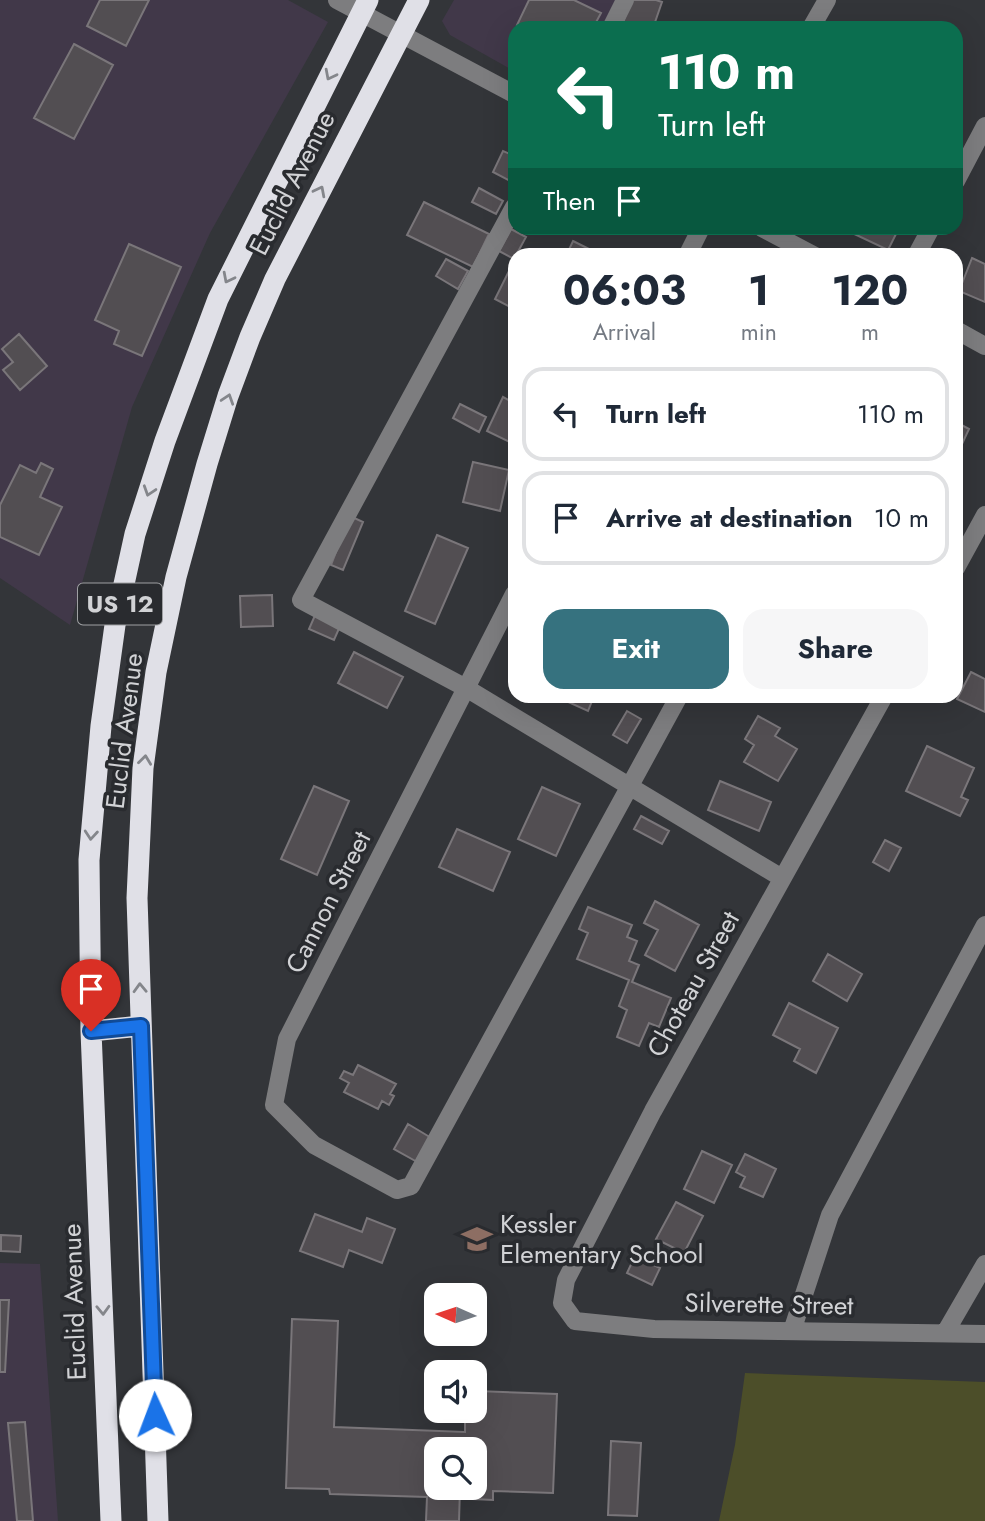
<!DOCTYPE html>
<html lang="en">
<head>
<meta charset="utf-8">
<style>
	body { margin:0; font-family:Jost,sans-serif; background:#f6f6f7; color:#1f2937; height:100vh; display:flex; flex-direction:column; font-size:26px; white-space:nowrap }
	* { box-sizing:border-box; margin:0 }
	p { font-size:23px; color:#747a83 }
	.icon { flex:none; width:38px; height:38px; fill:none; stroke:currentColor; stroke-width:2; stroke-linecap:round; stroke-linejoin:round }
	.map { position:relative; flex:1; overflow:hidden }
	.panel { position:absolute; left:508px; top:248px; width:455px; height:455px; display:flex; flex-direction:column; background:#fff; border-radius:21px; box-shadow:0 7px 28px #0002 }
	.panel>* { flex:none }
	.guide { position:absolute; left:508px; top:21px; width:455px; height:214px; border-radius:21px; box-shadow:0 7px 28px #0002; background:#0b6e4f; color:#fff; overflow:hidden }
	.needle { width:46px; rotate:273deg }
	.buttons { position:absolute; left:424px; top:1283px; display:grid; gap:14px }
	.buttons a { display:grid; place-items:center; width:63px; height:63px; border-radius:14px; background:#fff; box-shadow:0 7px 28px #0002; font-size:35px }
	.pin { position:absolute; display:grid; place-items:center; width:60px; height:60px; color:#fff; margin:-72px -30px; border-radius:50% 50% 50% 0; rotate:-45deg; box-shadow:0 0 7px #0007 }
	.pin .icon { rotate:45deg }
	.me { position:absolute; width:77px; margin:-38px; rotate:358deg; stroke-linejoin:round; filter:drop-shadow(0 0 5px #0008) }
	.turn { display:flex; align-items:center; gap:24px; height:147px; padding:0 35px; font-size:32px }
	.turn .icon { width:91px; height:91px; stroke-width:2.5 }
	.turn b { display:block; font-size:49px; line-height:60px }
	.then { display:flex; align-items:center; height:66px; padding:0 35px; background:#0003; gap:14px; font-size:26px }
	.eta { display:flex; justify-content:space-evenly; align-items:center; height:119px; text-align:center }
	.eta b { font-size:42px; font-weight:700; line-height:49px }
	.button { display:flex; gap:14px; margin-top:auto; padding:14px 35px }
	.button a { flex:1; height:80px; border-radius:21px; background:#36727f; color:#fff; font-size:28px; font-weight:700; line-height:80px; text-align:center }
	.button a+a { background:#f6f6f7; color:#1f2937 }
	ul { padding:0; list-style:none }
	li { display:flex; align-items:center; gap:21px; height:94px; margin:0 14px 10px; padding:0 21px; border:4px solid #e0e1e3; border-radius:21px }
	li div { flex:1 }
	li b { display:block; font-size:26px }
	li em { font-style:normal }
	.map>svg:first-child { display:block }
	.commercial { fill:#413849 }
	.green { fill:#4c4e29 }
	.building { fill:#524e52; stroke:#7a767a; stroke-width:2 }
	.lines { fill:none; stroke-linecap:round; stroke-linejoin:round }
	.minor { stroke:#7d7d7f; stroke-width:18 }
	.highway { stroke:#e0e0e7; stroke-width:21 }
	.oneway { stroke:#84868b }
	.route-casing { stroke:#114b97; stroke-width:18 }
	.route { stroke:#1a73e8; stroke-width:12 }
	.labels { text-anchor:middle; stroke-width:7; stroke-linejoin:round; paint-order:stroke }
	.shield { fill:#292b2f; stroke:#9fa0a3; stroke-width:2 }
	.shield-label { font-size:24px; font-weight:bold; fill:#d1d2d5 }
	.street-label { font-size:26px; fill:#d1d2d5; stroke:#292b2f }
	.poi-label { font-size:26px; fill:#d1d2d5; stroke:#292b2f; text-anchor:start }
</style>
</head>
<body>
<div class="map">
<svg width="985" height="1521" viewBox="0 0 985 1521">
	<rect width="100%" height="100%" fill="#333539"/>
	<path class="commercial" d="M0,0H288L328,22L210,233L132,407L70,625L0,578Z
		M454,0H625L611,28H514V71L450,35L442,21Z
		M0,1263L40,1264L58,1521H0Z"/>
	<path class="green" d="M745,1373L985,1382V1521H719L735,1445Z"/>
	<path class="building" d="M100,0H149L126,46L87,26Z
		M529,0H574L601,13L593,28H523L517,25Z
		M631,0H656L662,2L653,28H621Z
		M74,44L113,65L74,139L34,118Z
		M514,144V183L493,172L503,151L510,154Z
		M479,188L503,201L496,214L472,202Z
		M424,202L489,234L473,267L407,235Z
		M852,228H899L888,250L850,232Z
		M511,229L526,237L514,259L499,251Z
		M573,241L603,256H566Z
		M129,244L181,267L142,356L114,344L119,331L95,320Z
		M972,258L985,264V302L959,291Z
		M446,259L468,271L458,289L436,276Z
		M513,263L514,264V309L495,299Z
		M19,334L47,366L20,390L3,370L13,362L2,349Z
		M503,397L514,403V444L487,431Z
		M460,404L486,417L479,432L453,418Z
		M956,422L969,429L956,457Z
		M473,462L509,470L500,511L463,502Z
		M41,463L53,469L40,497L62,507L39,555L0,537V505L20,465L36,473Z
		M350,516L363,522L343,570L331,565Z
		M437,535L468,548L435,624L405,611Z
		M272,595L273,626L241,627L240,596Z
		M316,613L341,624L334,640L309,629Z
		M354,652L403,677L387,708L338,683Z
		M971,672L985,679V712L957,699Z
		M555,696H594L588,711Z
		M627,711L641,719L627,743L613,735Z
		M758,716L780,728L775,736L797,749L778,781L744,762L754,745L745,739Z
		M927,746L974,768L961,797L968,800L960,816L906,791Z
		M720,781L771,802L759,831L708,810Z
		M314,786L349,801L317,875L281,859Z
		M542,787L580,804L556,856L518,839Z
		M641,816L669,831L662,844L634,829Z
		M457,829L510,852L493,891L439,867Z
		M885,840L901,848L889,871L873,862Z
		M655,901L699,925L675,971L645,955L658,930L644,923Z
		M588,907L632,925L627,937L637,941L629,961L639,965L632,982L671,998L659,1027L649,1023L639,1046L617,1037L627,1010L619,1006L629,980L577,959L588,933L579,929Z
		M828,954L862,974L847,1001L813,981Z
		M789,1003L838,1028L816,1073L794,1061L800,1049L773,1035Z
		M358,1065L396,1084L390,1094L394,1096L389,1105L382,1101L378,1109L344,1092L349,1083L340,1078L344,1071L353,1075Z
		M408,1124L433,1139L419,1163L394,1149Z
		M702,1151L732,1165L714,1203L684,1189Z
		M745,1154L776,1169L763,1197L740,1187L745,1177L736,1172Z
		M676,1202L703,1216L684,1253L656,1239Z
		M315,1214L362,1232L367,1218L395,1229L382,1263L349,1250L343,1267L300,1251Z
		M1,1235L21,1236L20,1252L1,1251Z
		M635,1256L660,1268L652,1285L627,1273Z
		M0,1300H9L5,1372H0Z
		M292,1319L338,1321L334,1427L465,1432V1418L476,1419L477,1391L557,1394L553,1493L493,1491V1500L473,1499L474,1449H436V1488H460L459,1521H426L427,1497L330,1494L329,1489L286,1488Z
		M25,1422L33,1521H17L8,1423Z
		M611,1441L641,1443L637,1516L608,1515Z"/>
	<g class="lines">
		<path class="minor" d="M337,0L514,94
			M611,28L625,0
			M811,28L827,0
			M956,181L985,126
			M514,207L301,600L466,688L782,878
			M762,228L815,256
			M687,256L701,228
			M916,256L931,228
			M956,330L985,346
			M956,568L985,515
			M514,594L287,1039L274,1105L314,1145L397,1190L411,1186L679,696
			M884,696L653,1111L566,1280L562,1303L575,1321L654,1329L985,1334
			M792,1331L830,1215L985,925
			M945,1333L985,1264"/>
		<path class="highway" d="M91,1031L141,1026
			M111,1521L91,1031L89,860L101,726L115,625L135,534L165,441L218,299L368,0
			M158,1521L137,898L143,768L156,672L176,577L207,464L228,396L250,337L275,279L419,0"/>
	</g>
	<defs><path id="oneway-chevron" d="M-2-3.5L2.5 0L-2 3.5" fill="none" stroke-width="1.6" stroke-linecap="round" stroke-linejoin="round" transform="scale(1.75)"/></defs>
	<g class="oneway">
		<use href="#oneway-chevron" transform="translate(330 75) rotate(117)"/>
		<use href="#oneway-chevron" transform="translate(320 191) rotate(-63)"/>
		<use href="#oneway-chevron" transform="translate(228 278) rotate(117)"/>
		<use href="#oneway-chevron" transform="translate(228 399) rotate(-72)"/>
		<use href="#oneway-chevron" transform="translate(149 491) rotate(108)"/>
		<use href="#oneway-chevron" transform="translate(145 760) rotate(-83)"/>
		<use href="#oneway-chevron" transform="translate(91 835) rotate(95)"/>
		<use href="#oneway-chevron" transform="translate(140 988) rotate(-92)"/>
		<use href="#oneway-chevron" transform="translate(103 1310) rotate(88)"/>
	</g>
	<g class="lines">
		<g class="route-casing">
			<path id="route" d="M91,1031L141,1026L155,1415"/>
		</g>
		<use href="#route" class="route"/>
	</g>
	<defs>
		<g id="school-bare" transform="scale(2.415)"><path d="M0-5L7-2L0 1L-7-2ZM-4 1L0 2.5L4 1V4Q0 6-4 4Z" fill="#8d6e63" stroke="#292b2f" stroke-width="2.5" paint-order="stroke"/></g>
	</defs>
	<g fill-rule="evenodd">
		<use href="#school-bare" x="477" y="1239"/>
	</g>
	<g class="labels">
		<rect class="shield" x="78" y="583.5" width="84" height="41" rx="5"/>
		<g class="shield-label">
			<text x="120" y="612">US 12</text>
		</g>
		<g class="street-label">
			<text transform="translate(292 183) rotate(-63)" y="9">Euclid Avenue</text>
			<text transform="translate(124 731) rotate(-83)" y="9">Euclid Avenue</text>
			<text transform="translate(328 902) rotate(-63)" y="9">Cannon Street</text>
			<text transform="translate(693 984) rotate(-61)" y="9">Choteau Street</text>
			<text transform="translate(74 1302) rotate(-92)" y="9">Euclid Avenue</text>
			<text transform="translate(769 1304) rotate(1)" y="9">Silverette Street</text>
		</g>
		<g class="poi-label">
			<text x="500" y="1233">Kessler<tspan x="500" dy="30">Elementary School</tspan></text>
		</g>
	</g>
</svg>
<div class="buttons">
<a><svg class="needle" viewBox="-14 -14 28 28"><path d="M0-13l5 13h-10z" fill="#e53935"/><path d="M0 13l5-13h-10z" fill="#747a83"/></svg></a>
<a><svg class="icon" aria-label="sound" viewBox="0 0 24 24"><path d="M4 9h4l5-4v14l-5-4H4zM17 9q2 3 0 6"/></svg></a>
<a><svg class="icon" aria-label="search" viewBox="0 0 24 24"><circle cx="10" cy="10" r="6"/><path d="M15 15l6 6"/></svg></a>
</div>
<div class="pin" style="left:91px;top:1031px;background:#d93025"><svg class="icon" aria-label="arrive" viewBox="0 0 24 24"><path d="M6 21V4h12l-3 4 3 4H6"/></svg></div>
<svg class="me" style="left:155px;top:1415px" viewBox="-20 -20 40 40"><circle r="19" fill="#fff"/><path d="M0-13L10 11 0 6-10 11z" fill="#1a73e8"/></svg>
<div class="guide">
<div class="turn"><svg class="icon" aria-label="left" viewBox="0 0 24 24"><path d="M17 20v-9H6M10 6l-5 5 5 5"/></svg><div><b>110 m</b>Turn left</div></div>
<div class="then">Then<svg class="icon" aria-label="arrive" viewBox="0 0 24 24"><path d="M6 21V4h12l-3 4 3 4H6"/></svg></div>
</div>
<section class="panel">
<div class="eta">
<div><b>06:03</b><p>Arrival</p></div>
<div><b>1</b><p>min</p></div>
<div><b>120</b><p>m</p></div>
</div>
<ul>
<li><svg class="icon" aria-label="left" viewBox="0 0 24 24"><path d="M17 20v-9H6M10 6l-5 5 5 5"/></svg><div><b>Turn left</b></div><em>110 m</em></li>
<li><svg class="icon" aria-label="arrive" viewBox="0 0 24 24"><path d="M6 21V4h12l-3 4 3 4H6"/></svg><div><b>Arrive at destination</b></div><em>10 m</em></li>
</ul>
<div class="button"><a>Exit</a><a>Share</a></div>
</section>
</div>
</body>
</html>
